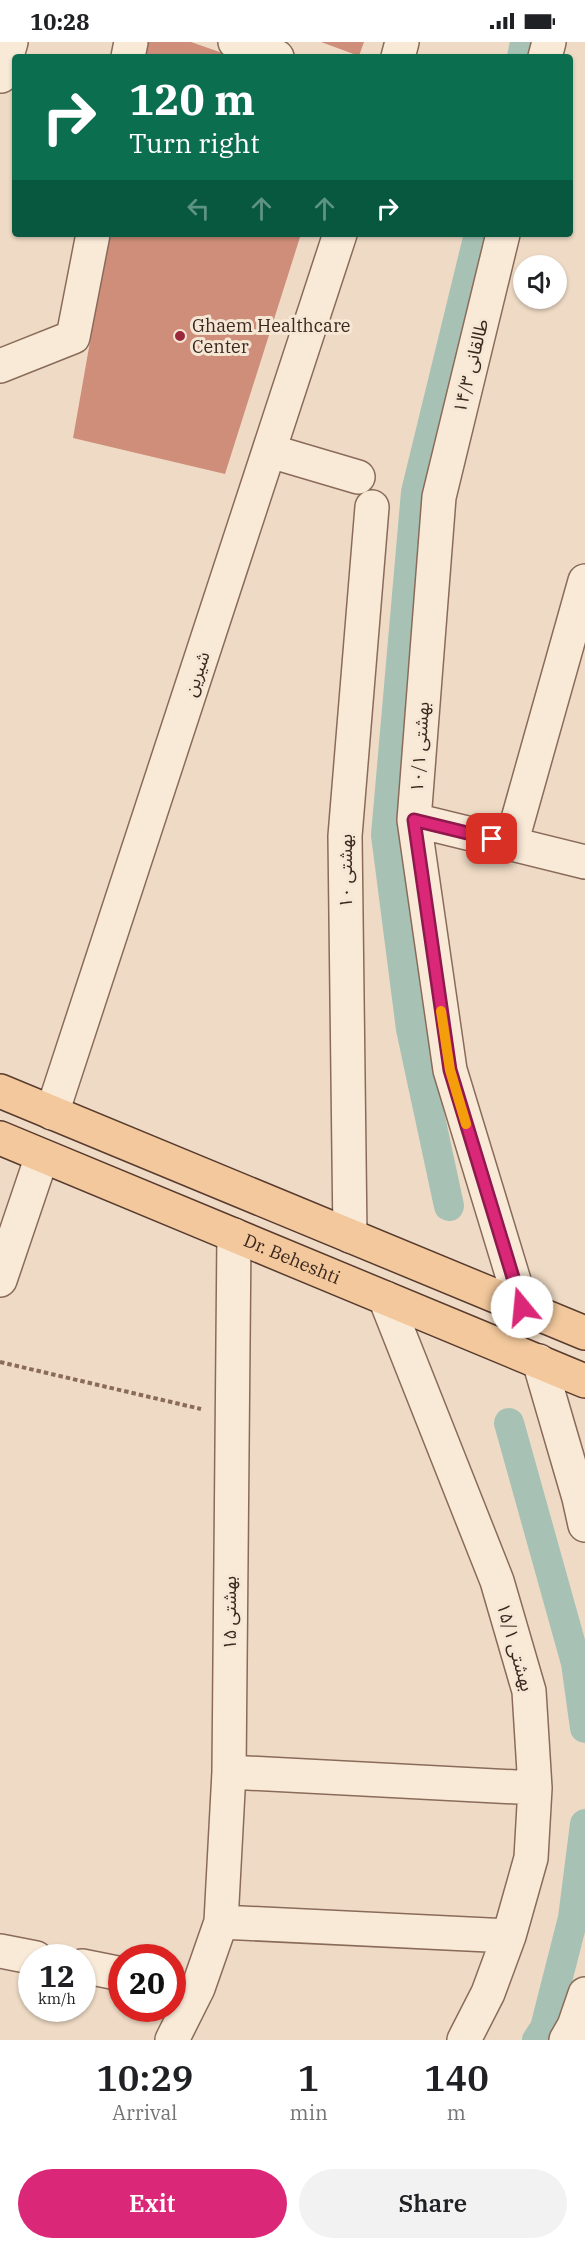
<!DOCTYPE html>
<html lang="en">
<head>
<meta charset="utf-8">
<style>
	body { margin:0; font-family:"IBM Plex Serif","Noto Sans Arabic",serif; background:#f2f2f2; color:#202124; height:100vh; display:flex; flex-direction:column; font-size:22px; white-space:nowrap }
	* { box-sizing:border-box; margin:0 }
	p { font-size:20px; color:#757577 }
	.icon { flex:none; width:33px; height:33px; fill:none; stroke:currentColor; stroke-width:2; stroke-linecap:round; stroke-linejoin:round }
	.map { position:relative; height:1998px; overflow:hidden }
	.details { display:flex; flex-direction:column; background:#fff; flex:1 }
	.details>* { flex:none }
	.banner { position:absolute; left:12px; top:12px; width:561px; height:183px; border-radius:6px; box-shadow:0 2px 4px #0004; background:#0b6e4f; color:#fff; overflow:hidden }
	.buttons { position:absolute; left:513px; top:213px; display:grid; gap:12px }
	.buttons a { display:grid; place-items:center; width:54px; height:54px; border-radius:50%; background:#fff; box-shadow:0 2px 4px #0004; font-size:30px }
	.speed { position:absolute; left:18px; top:1902px; display:flex; gap:12px; font-size:30px; font-weight:700; text-align:center }
	.speed>* { display:grid; place-content:center; width:78px; height:78px; border-radius:50%; background:#fff; box-shadow:0 2px 4px #0004; line-height:1 }
	.speed small { font-size:15px; font-weight:400 }
	.speed .limit { border:9px solid #d22; background:#fff; color:#111 }
	.pin { position:absolute; display:grid; place-items:center; width:51px; height:51px; color:#fff; margin:-26px; border-radius:12px; box-shadow:0 3px 9px #0006 }
	.me { position:absolute; width:66px; margin:-33px; rotate:343deg; stroke-linejoin:round; filter:drop-shadow(0 0 4px #0008) }
	.turn { display:flex; align-items:center; gap:21px; height:126px; padding:0 18px; font-size:27px }
	.turn .icon { width:78px; height:78px; stroke-width:2.5 }
	.turn b { display:block; font-size:42px; line-height:51px }
	.lanes { display:flex; align-items:center; height:57px; padding:0 18px; background:#0003; justify-content:center; gap:30px; direction:ltr }
	.lanes .off { opacity:.35 }
	.eta { display:flex; justify-content:space-evenly; align-items:center; height:102px; text-align:center }
	.eta b { font-size:36px; font-weight:600; line-height:42px }
	.button { display:flex; gap:12px; margin-top:auto; padding:12px 18px }
	.button a { flex:1; height:69px; border-radius:36px; background:#db2777; color:#fff; font-size:24px; font-weight:600; line-height:69px; text-align:center }
	.button a+a { background:#f2f2f2; color:#202124 }
	.status { display:flex; justify-content:space-between; align-items:center; height:42px; padding:0 30px; background:#fff; direction:ltr }
	.status svg { height:16px; fill:currentColor }
	.map>svg:first-child { display:block }
	.lines { fill:none; stroke-linecap:round; stroke-linejoin:round }
	.canal { stroke:#a7c2b5; stroke-width:30 }
	.building { fill:#ce8e7a }
	.minor-casing { stroke:#8a6b5a; stroke-width:36 }
	.major-casing { stroke:#583b2f; stroke-width:36 }
	.path { stroke:#8a6b5a; stroke-width:4; stroke-dasharray:4.5 3; stroke-linecap:butt }
	.minor { stroke:#f9ead8; stroke-width:33 }
	.major { stroke:#f2c89c; stroke-width:33 }
	.route-casing { stroke:#8e194d; stroke-width:15 }
	.route { stroke:#db2777; stroke-width:10 }
	.slow { stroke:#f59e0b; stroke-width:10 }
	.poi-dot { fill:#9a293e; stroke:#f6e7d5; stroke-width:2 }
	.labels { text-anchor:middle; stroke-width:6; stroke-linejoin:round; paint-order:stroke }
	.poi-label { font-size:18px; fill:#3a271f; stroke:#f6e7d5; text-anchor:start }
	.street-label { font-size:18px; fill:#3a271f; stroke:#f6e7d5 }
</style>
</head>
<body>
<div class="status"><b>10:28</b><svg viewBox="0 0 49 12"><path d="M0 12V9h3v3zM5 12V6h3v6zM10 12V3h3v9zM15 12V0h3v12zM26 1h20v11H26zM47 4h2v5h-2z"/></svg></div>
<div class="map">
<svg width="585" height="1998" viewBox="0 0 585 1998">
	<rect width="100%" height="100%" fill="#efdbc5"/>
	<g class="lines">
		<path class="canal" d="M522,15L525,0
			M449,1164L411,987L386,793L416,450L479,192
			M509,1381L576,1621L585,1686
			M537,1998L545,1986L573,1876L585,1782"/>
	</g>
	<path class="building" d="M142,0H191L234,15H140Z
		M321,0H364L359,14Z
		M109,192H301L225,432L73,396Z"/>
	<g class="lines">
		<g class="minor-casing">
			<path id="minor" d="M235,0L277,15
				M128,15L131,0
				M398,15L402,0
				M545,15L549,0
				M1,34L11,0
				M503,192L439,455L414,778L450,1028L522,1265
				M0,324L73,295L93,192
				M270,409L358,435
				M414,778L585,820
				M511,802L585,539
				M52,1071L340,192
				M350,1194L345,794L372,465
				M0,1238L42,1114
				M385,1256L497,1539L529,1649L535,1746L531,1816L509,1894L488,1951L464,1998
				M539,1319L579,1456L585,1483
				M229,1730L535,1746
				M221,1880L509,1894
				M0,1909L36,1916
				M82,1924L122,1932
				M172,1998L198,1946L221,1880L229,1730L234,1193
				M566,1998L574,1984L585,1952"/>
		</g>
		<g class="major-casing">
			<g id="major">
				<path d="M0,1049L585,1291"/>
				<path id="s1" d="M0,1096L585,1339"/>
			</g>
		</g>
		<path class="path" d="M0,1320L201,1367"/>
		<use href="#minor" class="minor"/>
		<use href="#major" class="major"/>
	</g>
	<g class="lines">
		<g class="route-casing">
			<path id="route" d="M492,797L414,778L450,1028L522,1265"/>
		</g>
		<use href="#route" class="route"/>
		<path class="slow" d="M441,969L450,1028L466,1082"/>
	</g>
	<circle class="poi-dot" cx="180" cy="294" r="6"/>
	<g class="labels">
		<g class="poi-label">
			<text x="192" y="290">Ghaem Healthcare<tspan x="192" dy="21">Center</tspan></text>
		</g>
		<g class="street-label">
			<text transform="translate(471 324) rotate(-76)" y="6">طالقانی ۱۴/۳</text>
			<text transform="translate(197 632) rotate(-72)" y="6">شیرین</text>
			<text transform="translate(420 705) rotate(-86)" y="6">بهشتی ۱۰/۱</text>
			<text transform="translate(346 829) rotate(-90)" y="6">بهشتی ۱۰</text>
			<text dy="6" stroke="none"><textPath href="#s1" startOffset="316">Dr. Beheshti</textPath></text>
			<text transform="translate(230 1571) rotate(-90)" y="6">بهشتی ۱۵</text>
			<text transform="translate(515 1605) rotate(74)" y="6">بهشتی ۱۵/۱</text>
		</g>
	</g>
</svg>
<div class="buttons">
<a><svg class="icon" aria-label="sound" viewBox="0 0 24 24"><path d="M4 9h4l5-4v14l-5-4H4zM17 9q2 3 0 6"/></svg></a>
</div>
<div class="speed"><div>12<small>km/h</small></div><div class="limit">20</div></div>
<div class="pin" style="left:492px;top:797px;background:#d93025"><svg class="icon" aria-label="arrive" viewBox="0 0 24 24"><path d="M6 21V4h12l-3 4 3 4H6"/></svg></div>
<svg class="me" style="left:522px;top:1265px" viewBox="-20 -20 40 40"><circle r="19" fill="#fff"/><path d="M0-13L10 11 0 6-10 11z" fill="#db2777"/></svg>
<div class="banner">
<div class="turn"><svg class="icon" aria-label="right" viewBox="0 0 24 24"><path d="M7 20v-9h11M14 6l5 5-5 5"/></svg><div><b>120 m</b>Turn right</div></div>
<div class="lanes"><svg class="icon off" aria-label="left" viewBox="0 0 24 24"><path d="M17 20v-9H6M10 6l-5 5 5 5"/></svg><svg class="icon off" aria-label="ahead" viewBox="0 0 24 24"><path d="M12 20V5M6 11l6-6 6 6"/></svg><svg class="icon off" aria-label="ahead" viewBox="0 0 24 24"><path d="M12 20V5M6 11l6-6 6 6"/></svg><svg class="icon" aria-label="right" viewBox="0 0 24 24"><path d="M7 20v-9h11M14 6l5 5-5 5"/></svg></div>
</div>
</div>
<section class="details">
<div class="eta">
<div><b>10:29</b><p>Arrival</p></div>
<div><b>1</b><p>min</p></div>
<div><b>140</b><p>m</p></div>
</div>
<div class="button"><a>Exit</a><a>Share</a></div>
</section>
</body>
</html>
